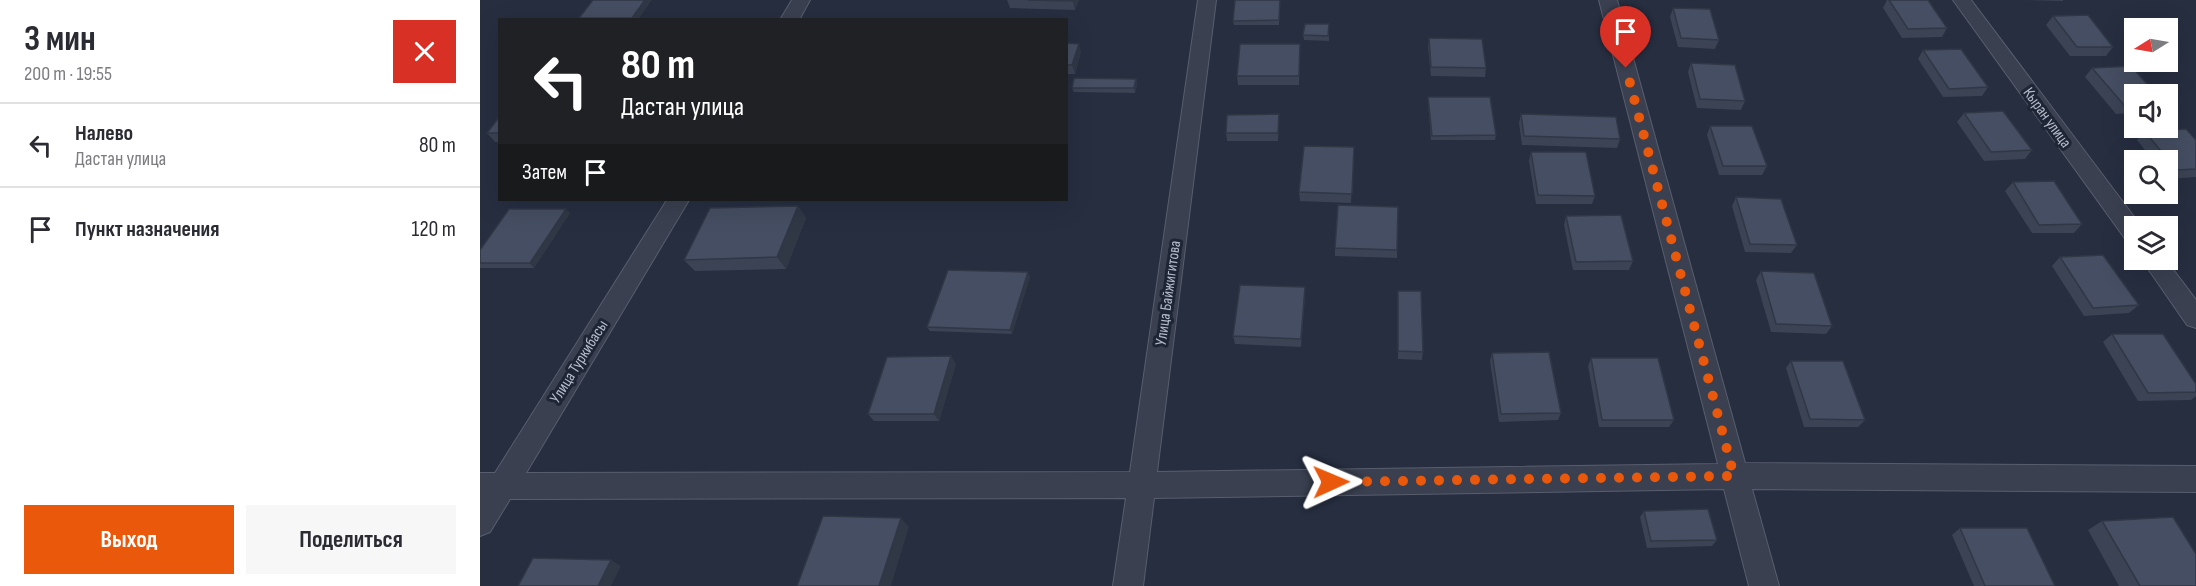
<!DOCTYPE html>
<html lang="ru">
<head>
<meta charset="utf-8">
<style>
	body { margin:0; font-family:"Sofia Sans Condensed",sans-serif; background:#f7f7f7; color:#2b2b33; height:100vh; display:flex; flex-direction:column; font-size:22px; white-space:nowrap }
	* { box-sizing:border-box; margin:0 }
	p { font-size:20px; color:#7c7c81 }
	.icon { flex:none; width:33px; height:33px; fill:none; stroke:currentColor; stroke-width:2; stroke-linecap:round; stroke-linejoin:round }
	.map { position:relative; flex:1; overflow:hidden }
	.details { display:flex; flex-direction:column; background:#fff; width:480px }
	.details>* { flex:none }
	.hud { position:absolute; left:18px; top:18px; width:570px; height:183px; border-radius:0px; box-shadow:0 6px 24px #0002; background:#202124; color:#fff; overflow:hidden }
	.needle { width:39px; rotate:259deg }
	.fabs { position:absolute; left:1644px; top:18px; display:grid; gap:12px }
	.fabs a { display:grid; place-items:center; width:54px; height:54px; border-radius:0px; background:#fff; box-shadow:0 6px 24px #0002; font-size:30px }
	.pin { position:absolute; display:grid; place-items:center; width:51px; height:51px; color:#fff; margin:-62px -26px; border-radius:50% 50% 50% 0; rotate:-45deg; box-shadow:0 0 6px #0007 }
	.pin .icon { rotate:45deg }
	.me { position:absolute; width:66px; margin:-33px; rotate:89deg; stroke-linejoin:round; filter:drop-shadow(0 0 4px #0008) }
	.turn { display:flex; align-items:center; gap:21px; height:126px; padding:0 24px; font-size:27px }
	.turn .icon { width:78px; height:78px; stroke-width:2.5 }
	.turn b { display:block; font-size:42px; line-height:51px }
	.then { display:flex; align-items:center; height:57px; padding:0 24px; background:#0003; gap:12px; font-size:22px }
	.round { display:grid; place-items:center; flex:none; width:63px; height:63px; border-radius:0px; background:#f7f7f7 }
	.summary { display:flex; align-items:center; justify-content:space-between; height:102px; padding:0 24px }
	h1 { font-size:36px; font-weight:700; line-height:45px }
	.action { display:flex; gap:12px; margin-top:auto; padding:12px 24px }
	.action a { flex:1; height:69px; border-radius:0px; background:#ea580c; color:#fff; font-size:24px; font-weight:700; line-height:69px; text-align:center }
	.action a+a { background:#f7f7f7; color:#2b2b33 }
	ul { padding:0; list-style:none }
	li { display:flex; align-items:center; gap:18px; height:84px; padding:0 24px; border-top:2px solid #e1e1e2 }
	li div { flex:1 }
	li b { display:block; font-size:22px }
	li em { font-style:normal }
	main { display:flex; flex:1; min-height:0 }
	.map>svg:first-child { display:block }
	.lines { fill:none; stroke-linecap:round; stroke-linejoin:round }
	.street-casing { stroke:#585e6d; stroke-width:2 }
	.street { fill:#3a4050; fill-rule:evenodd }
	.wall { fill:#3b4354 }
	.shaded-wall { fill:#303745 }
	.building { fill:#454e62; stroke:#303745; stroke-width:1.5 }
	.route { stroke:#ea580c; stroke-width:10; stroke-dasharray:0 18 }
	.labels { text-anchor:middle; stroke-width:6; stroke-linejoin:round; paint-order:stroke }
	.street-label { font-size:16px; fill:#b6bcca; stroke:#1e2535 }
</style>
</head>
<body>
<main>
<section class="details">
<div class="summary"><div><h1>3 мин</h1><p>200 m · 19:55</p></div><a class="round" style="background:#d93025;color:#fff"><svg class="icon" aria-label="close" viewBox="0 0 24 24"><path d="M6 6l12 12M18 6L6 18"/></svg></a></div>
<ul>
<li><svg class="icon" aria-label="left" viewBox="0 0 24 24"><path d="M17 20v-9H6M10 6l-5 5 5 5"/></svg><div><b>Налево</b><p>Дастан улица</p></div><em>80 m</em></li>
<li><svg class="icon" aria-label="arrive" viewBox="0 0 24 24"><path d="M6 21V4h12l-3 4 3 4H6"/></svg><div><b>Пункт назначения</b></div><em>120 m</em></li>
</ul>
<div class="action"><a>Выход</a><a>Поделиться</a></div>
</section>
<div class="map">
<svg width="1716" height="586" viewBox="0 0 1716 586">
	<rect width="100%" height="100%" fill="#262e40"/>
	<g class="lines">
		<g class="street-casing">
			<path id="street" d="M312,0H330L319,20H300Z
				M718,0H736L677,472L1238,464L1119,0H1137L1265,463L1716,466V492L1272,489L1299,586H1269L1244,489L674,498L663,586H633L646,498L30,499L10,532L0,536V473H15L187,200H209L46,473L650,472Z
				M1473,0H1491L1661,226H1654V243L1646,240Z
				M1662,260H1686L1716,300V328L1707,325Z"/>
		</g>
		<use href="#street" class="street"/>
	</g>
	<path class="wall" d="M113,0L158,20H100L99,18Z
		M527,0H599L595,10L530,8Z
		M800,0L799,25H754L753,21Z
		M1407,0H1448L1467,28L1462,37L1422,38L1403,8Z
		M1544,0H1583V1Z
		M1193,8L1239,40L1235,49L1198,47L1190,17Z
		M1573,16L1633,47L1626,56H1590L1566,25Z
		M849,24V41L824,40L823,35Z
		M949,38L1006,68L1005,77L951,76L948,47Z
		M586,43L601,52L595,74H586Z
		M1443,50L1508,87L1502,96L1463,97L1438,59Z
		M820,53L819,85H758L757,76Z
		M1211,63L1265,101L1261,110L1217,108L1208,72Z
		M1612,68L1654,94V113L1636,114L1605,77Z
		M656,79L657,84L655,93L594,92L592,88Z
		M948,97L1016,135L1015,140H951L948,102Z
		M1484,113L1552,150L1545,159L1504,161L1477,122Z
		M1041,114L1140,139L1137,148L1042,145L1039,123Z
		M20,116V142H15L7,133Z
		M799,123L798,141H747L746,133Z
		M1230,126L1287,166L1282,175H1239L1227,135Z
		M1665,132L1716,140V177L1688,179V160H1673L1657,140Z
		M874,147L871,203L820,201L819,192Z
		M1051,152L1115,196L1112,204H1056L1049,161Z
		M1533,182L1602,224L1594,233H1552L1525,191Z
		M1256,197L1317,245L1311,253L1265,252L1252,206Z
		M318,206L326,218L306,269L215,271L204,260Z
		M90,213L54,268H0V250Z
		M1086,216L1153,261L1149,270H1093L1084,225Z
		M855,248L917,250V258L855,256Z
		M1580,257L1659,305L1649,313L1604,316L1572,266Z
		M1281,271L1352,326L1346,334L1291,332L1276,280Z
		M550,277L532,334L450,331L447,327Z
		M918,291L943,352L942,360L918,359Z
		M825,295L821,347L755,344L753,336Z
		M1632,334L1716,393V396L1711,400L1658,401L1623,342Z
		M1012,353L1081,413L1078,420L1019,422L1010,361Z
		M471,356L476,364L459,421H394L388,414Z
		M1111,358L1194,420L1189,427H1119L1108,366Z
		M1311,361L1385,420L1378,427H1324L1306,368Z
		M1164,511L1237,540L1232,546L1167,548L1160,517Z
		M1622,521L1716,586H1639L1608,530Z
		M1480,528L1575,586H1494L1472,535Z"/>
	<path class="shaded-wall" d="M165,0H172L158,20H152V18Z
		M593,0H599L595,10L593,1Z
		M599,44L601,52L595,74L592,65Z
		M656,79L657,84L655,93L654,88Z
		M318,206L326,218L306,269L297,257Z
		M86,209L90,213L54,268L50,263Z
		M548,272L550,277L532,334L530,330Z
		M825,287V295L821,347V339Z
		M471,356L476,364L459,421L454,414Z
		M421,518L429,527L411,586H399Z
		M131,560L141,566L131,586H118Z"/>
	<path class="building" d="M113,0H165L152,18H99Z
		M548,0H593V1Z
		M755,0H800L799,20L753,21Z
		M1409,0H1448L1467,28L1428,29Z
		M1193,8L1230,9L1239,40L1201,38Z
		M1608,15L1633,47H1597L1573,16Z
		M825,24H849L848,36L823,35Z
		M949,38L1002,39L1006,68L951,67Z
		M586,43L599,44L592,65H586Z
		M760,44H820L819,76H757Z
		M1481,49L1508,87L1469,89L1443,50Z
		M1211,63L1255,65L1265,101L1220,99Z
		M1651,66L1676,94H1654V105H1644L1612,68Z
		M594,78L656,79L654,88H592Z
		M948,97H1010L1016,135L952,136Z
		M1523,111L1552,150L1511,152L1484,113Z
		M799,114L798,133H746L747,115Z
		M1041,114L1136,117L1140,139L1044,136Z
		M20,116V133H7Z
		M1230,126H1272L1287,166H1243Z
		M1706,129L1716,140V169L1697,170L1665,132Z
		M824,146L874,147L872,194L819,192Z
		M1051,152H1106L1115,196L1058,195Z
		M1574,181L1602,224L1559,225L1533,182Z
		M1256,197L1301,199L1317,245L1270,244Z
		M858,205L918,207L917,250L855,248Z
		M318,206L297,257L204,260L230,208Z
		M29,209H86L50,263H0V250Z
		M1141,215L1153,261L1096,262L1086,216Z
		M1623,255L1659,305L1613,308L1580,257Z
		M468,270L548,272L530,330L447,327Z
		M1281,271L1334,273L1352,326L1296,324Z
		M760,285L825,287L821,339L753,336Z
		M918,291H941L943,352L918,351Z
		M1632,334H1683L1716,384V392L1668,393Z
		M1069,352L1081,413L1021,414L1012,353Z
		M471,356L454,414H388L407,357Z
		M1111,358H1178L1194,420H1122Z
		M1311,361H1363L1385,420L1330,419Z
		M1228,509L1237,540L1171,541L1164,511Z
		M343,516L421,518L399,586H317Z
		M1693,517L1716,554V586H1660L1622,521Z
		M1480,528H1547L1575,586H1505Z
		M53,558L131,560L118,586H38Z"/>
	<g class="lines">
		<path class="route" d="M851,482L1254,476L1146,68"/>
	</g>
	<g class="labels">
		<g class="street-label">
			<text transform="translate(1568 117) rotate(54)" y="6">Кыран улица</text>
			<text transform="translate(687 293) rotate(-82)" y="6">Улица Байжигитова</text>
			<text transform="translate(98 361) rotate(-58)" y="6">Улица Туркибасы</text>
		</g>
	</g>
</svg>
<div class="fabs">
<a><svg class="needle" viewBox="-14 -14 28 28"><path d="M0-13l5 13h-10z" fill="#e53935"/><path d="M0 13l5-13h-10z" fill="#7c7c81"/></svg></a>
<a><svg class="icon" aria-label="sound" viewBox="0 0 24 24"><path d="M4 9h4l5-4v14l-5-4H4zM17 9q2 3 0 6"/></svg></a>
<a><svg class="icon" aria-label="search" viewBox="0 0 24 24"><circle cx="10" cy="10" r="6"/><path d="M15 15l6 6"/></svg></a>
<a><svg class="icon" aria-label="layers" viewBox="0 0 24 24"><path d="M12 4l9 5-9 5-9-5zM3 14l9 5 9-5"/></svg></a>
</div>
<div class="pin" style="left:1146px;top:68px;background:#d93025"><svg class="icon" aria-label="arrive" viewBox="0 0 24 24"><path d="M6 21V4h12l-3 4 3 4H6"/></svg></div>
<svg class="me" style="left:851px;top:482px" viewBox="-20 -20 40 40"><path d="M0-17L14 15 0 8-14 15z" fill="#ea580c" stroke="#fff" stroke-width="4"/></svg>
<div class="hud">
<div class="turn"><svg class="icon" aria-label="left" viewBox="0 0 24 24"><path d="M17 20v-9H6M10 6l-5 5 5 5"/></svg><div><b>80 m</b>Дастан улица</div></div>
<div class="then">Затем<svg class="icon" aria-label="arrive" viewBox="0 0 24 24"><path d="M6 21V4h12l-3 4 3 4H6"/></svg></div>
</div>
</div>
</main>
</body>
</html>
